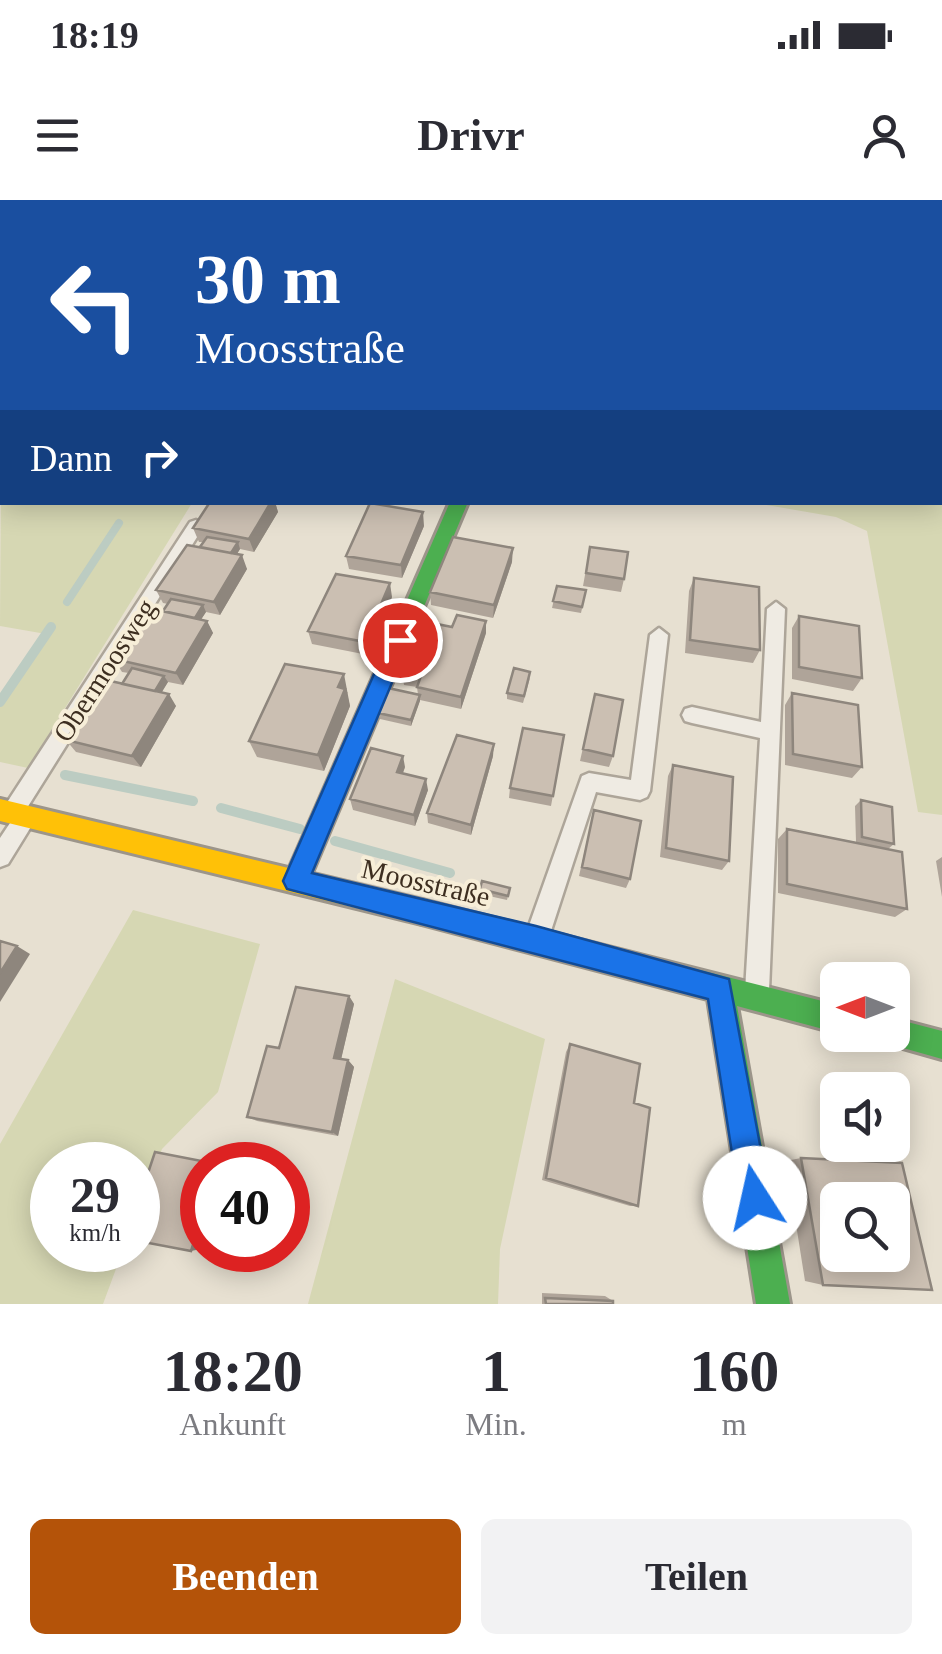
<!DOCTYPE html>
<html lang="de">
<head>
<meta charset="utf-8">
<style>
	body { margin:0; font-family:Georgia,serif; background:#f2f2f3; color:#2b2b33; height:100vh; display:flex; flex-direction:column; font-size:38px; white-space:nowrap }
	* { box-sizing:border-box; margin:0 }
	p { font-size:32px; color:#7c7c81 }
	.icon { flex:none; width:55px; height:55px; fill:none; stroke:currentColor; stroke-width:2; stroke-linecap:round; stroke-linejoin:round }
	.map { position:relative; height:1104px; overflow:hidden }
	.drawer { display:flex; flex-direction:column; background:#fff; flex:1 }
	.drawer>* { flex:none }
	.guide { position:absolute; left:0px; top:0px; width:942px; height:305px; box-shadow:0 5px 25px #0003; background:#1a4fa0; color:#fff; overflow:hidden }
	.needle { width:65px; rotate:270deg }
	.fabs { position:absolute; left:820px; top:762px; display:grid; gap:20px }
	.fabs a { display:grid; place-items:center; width:90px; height:90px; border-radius:15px; background:#fff; box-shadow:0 5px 25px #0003; font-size:50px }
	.speed { position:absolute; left:30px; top:942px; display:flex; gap:20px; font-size:50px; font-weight:700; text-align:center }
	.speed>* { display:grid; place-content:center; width:130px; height:130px; border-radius:50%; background:#fff; box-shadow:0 5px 25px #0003; line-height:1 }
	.speed small { font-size:25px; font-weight:400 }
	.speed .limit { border:15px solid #d22; background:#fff; color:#111 }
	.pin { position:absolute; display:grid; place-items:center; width:85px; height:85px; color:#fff; margin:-42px; border:5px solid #fff; border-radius:50%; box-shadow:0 2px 10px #0007 }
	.me { position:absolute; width:110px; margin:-55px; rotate:350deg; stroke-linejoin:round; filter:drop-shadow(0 0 8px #0008) }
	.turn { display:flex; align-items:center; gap:35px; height:210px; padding:0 30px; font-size:45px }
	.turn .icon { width:130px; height:130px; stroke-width:2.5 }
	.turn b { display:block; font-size:70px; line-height:85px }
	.then { display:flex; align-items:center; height:95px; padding:0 30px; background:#0003; gap:20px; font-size:38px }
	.eta { display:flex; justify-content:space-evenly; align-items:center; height:170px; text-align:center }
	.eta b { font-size:60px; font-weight:600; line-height:70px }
	.button { display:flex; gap:20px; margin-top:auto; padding:20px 30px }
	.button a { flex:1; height:115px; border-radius:15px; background:#b45309; color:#fff; font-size:40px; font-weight:600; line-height:115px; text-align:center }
	.button a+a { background:#f2f2f3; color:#2b2b33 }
	.status { display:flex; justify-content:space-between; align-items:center; height:70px; padding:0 50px; background:#fff; direction:ltr }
	.status svg { height:28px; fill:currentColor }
	header { display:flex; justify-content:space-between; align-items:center; height:130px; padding:0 30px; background:#fff; font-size:45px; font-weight:600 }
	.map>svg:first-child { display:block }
	.green { fill:#d6d7b3 }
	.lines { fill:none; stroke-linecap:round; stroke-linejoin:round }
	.stream-far1 { stroke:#bcccc2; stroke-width:8 }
	.stream { stroke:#bcccc2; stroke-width:10 }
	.lane-casing { stroke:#ada599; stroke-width:5 }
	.fast-casing { stroke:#9c958a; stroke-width:6 }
	.slow-casing { stroke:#9c958a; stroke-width:6 }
	.lane { fill:#efebe3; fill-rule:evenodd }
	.fast { fill:#4caf50; fill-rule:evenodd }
	.slow { fill:#ffc107; fill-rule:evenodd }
	.wall { fill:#afa499 }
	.shaded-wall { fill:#8e867d }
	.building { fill:#cbbfb2; stroke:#8e867d; stroke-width:2.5; fill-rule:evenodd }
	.route { fill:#1a73e8; stroke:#114b97; stroke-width:2.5 }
	.labels { text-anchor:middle; stroke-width:8; stroke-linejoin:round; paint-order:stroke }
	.street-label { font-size:28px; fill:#3d2e20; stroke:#f7eed8 }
</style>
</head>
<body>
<div class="status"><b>18:19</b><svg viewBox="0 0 49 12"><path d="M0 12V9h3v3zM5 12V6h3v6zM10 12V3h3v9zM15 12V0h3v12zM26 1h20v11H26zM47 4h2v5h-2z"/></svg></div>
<header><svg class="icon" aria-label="menu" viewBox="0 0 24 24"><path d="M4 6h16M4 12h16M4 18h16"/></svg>Drivr<svg class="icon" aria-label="person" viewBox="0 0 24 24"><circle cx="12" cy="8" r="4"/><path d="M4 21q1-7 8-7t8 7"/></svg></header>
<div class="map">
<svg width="942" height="1104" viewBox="0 0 942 1104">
	<rect width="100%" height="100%" fill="#e7e0d1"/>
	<path class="green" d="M7,0H381L2,2L0,36V4Z
		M760,0H942V615L918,612L867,331L836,317L755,303L940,302V2H756Z
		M2,117V302L192,303L28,568L0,562V506L46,434L0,426Z
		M133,710L260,744L218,892L162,949L138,1012V965H52V1050H123L103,1104H0V944Z
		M395,779L545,839L500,1049L498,1104H308Z"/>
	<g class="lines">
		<path class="stream-far1" d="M67,402L119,323"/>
		<path class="stream" d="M0,502L51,427
			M65,575L193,601
			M221,608L300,629
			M335,641L450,673"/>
		<g class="lane-casing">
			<path id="lane" d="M196,320L204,326L27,608L33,610L37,617L8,664L0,667V638L12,620L6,618L2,611L6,604L190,322Z
				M776,402L785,409L769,791L766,800L757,803L748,800L745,791L760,538L692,523L685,521L682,515L685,509L692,507L761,522L767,409Z
				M659,428L668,435L650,591L647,597L640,600L596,592L549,737L545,745L537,748L529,745L525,737L582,576L589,573L631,580L650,435Z"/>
		</g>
		<g class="fast-casing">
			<path id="fast" d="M450,302H468L305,689L296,693L287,689L284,681Z
				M422,700L838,805V833L737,806L790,1104H756L708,799L422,724L413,721L409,712L413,703Z
				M892,818L942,831V859L882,842L879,835H892Z"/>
		</g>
		<g class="slow-casing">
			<path id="slow" d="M0,599L422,700L431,703L435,712L431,721L422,724L0,621Z"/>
		</g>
		<use href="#lane" class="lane"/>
		<use href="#fast" class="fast"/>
		<use href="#slow" class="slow"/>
	</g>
	<path class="wall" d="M210,302H275L278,312L254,352L240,349L237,354L247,369L220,415L206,412L201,419L207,421L213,433L183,485L168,482L161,492L176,506L141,567L76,552L66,540L122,484L129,473L122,472L114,459L163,411L168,404L163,403L156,390L203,342H199L193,328Z
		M424,326L402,378L349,369L346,356Z
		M590,347L624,379L621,392L583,386Z
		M512,362L493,418L431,405L430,392Z
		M694,378L760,450L753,463L685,453L689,391Z
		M557,386L586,390L581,413L552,408Z
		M392,397L368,455L312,444L308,431Z
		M799,416L862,478L853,491L792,479V428Z
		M452,427L486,433L461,509L420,500L411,526L380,519L378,513L418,495L417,487L404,485L402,472Z
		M530,478L523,503L507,499V493Z
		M348,492L347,494L350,506L324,571L257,557L249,541Z
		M792,493L862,567L852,578L785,565V505Z
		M595,494L613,556L609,567L580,561Z
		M564,535L551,606L509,598L510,588Z
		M493,556L471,635L428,623L427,613Z
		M673,565L729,661L722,670L660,657L668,576Z
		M405,567L403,573L428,590L415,626L353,610L350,599Z
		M861,600L894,644L888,649L907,709L895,717L778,693V639L787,629L856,642L855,606Z
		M594,610L630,679L626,688L579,676Z
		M942,657V697L936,661Z
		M510,688L507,700L480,694V689Z
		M349,796L354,804L341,859L348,860L354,867L338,936L257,921L247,917L279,848Z
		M570,844L634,903L638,1006H630L542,980L566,852Z
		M801,958L823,1085L805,1081L786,961Z
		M542,1093L605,1096L613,1101V1104H542Z"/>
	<path class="shaded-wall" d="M271,302H275L278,312L254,352L249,339Z
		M423,312L424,326L402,378L401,365Z
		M238,342L240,349L230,365L227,359Z
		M513,348L512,362L493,418L494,405Z
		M242,355L247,369L220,415L214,402Z
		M390,383L392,397L368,455L365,442Z
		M203,405L206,412L195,429L192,423Z
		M207,421L213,433L183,485L176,473Z
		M486,421V433L461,509V497Z
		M344,474L350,506L324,571L318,555L338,487Z
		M164,476L168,482L156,502L152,496Z
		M169,494L176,506L141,567L132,556Z
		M420,495V501L411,526V520Z
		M494,544L493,556L471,635V625Z
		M403,556L405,567L399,583L397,572Z
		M426,579L428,590L415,626L414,615Z
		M17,746L30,754L0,802V773Z
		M349,796L354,804L340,864L334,858Z
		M348,860L354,867L338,936L332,932Z
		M291,985L297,986L288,1030V1002Z
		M202,1014L201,1049L191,1051Z
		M276,1050H283L281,1058L274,1060Z"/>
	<path class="building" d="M210,302H271L249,339L193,328Z
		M370,303L423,312L401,365L346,356Z
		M207,337L238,342L231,353L200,347Z
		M453,337L513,348L494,405L430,392Z
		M187,345L242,355L214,402L156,390Z
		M590,347L628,352L624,379L586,373Z
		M336,374L390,383L365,442L308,431Z
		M694,378L759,387L760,450L690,440Z
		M557,386L586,390L582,407L553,401Z
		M171,399L203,405L195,418L163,411Z
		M148,408L207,421L176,473L114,459Z
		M457,415L486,421L461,497L417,487L421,476L402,472L422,421L452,427Z
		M799,416L859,426L862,478L799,467Z
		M285,464L344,474L338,487L345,489L318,555L249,541Z
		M132,468L164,476L155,491L122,484Z
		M514,468L530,472L524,496L507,493Z
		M106,480L169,494L132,556L66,540Z
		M388,488L420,495L411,520L378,513Z
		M792,493L858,505L862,567L793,554Z
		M595,494L623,500L613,556L583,549Z
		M523,528L564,535L553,596L510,588Z
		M457,535L494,544L471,625L427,613Z
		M371,548L403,556L397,572L426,579L414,615L350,599Z
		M673,565L733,577L729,661L666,648Z
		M861,600L892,607L894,644L862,637Z
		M594,610L641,621L630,679L582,667Z
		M787,629L902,652L907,709L787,684Z
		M482,681L510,688L508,696L480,689Z
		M0,741L17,746L0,773Z
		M296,787L349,796L334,858L348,860L332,932L247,917L267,846L279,848Z
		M570,844L640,864L634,903L650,908L638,1006L546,978Z
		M155,952L217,964V965H202V1014L191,1051L138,1041V1003Z
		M801,958L902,963L932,1090L823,1085ZM838,1000H892V1055H838Z
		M288,985H291L288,1002Z
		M211,1050H276L274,1060Z
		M545,1098L613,1101V1104H546Z"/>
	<path class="route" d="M400,432L410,440L312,673L536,726L729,779L770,998L766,1009L755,1014L744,1009L739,998L708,799L287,689L283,681L389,440Z"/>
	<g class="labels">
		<g class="street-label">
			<text transform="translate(104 470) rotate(-57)" y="10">Obermoosweg</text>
			<text transform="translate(426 682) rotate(13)" y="10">Moosstraße</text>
		</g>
	</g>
</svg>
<div class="fabs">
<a><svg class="needle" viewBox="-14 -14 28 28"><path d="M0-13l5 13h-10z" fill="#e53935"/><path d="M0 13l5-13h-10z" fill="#7c7c81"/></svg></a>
<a><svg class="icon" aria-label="sound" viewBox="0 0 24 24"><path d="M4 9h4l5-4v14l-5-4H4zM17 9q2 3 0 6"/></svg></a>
<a><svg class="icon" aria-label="search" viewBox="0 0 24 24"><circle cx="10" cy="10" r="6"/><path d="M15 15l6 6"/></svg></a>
</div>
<div class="speed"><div>29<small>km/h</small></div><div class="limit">40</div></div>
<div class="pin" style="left:400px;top:440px;background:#d93025"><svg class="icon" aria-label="arrive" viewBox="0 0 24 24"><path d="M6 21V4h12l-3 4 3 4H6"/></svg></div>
<svg class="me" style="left:755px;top:998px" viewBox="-20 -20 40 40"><circle r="19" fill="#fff"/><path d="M0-13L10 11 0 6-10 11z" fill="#1a73e8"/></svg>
<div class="guide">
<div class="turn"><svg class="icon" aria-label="left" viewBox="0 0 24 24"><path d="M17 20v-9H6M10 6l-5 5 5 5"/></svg><div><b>30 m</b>Moosstraße</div></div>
<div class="then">Dann<svg class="icon" aria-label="right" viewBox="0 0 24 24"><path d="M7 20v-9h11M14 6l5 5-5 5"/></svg></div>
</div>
</div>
<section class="drawer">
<div class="eta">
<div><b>18:20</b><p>Ankunft</p></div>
<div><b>1</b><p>Min.</p></div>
<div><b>160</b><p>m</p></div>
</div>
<div class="button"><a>Beenden</a><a>Teilen</a></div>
</section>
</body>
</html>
